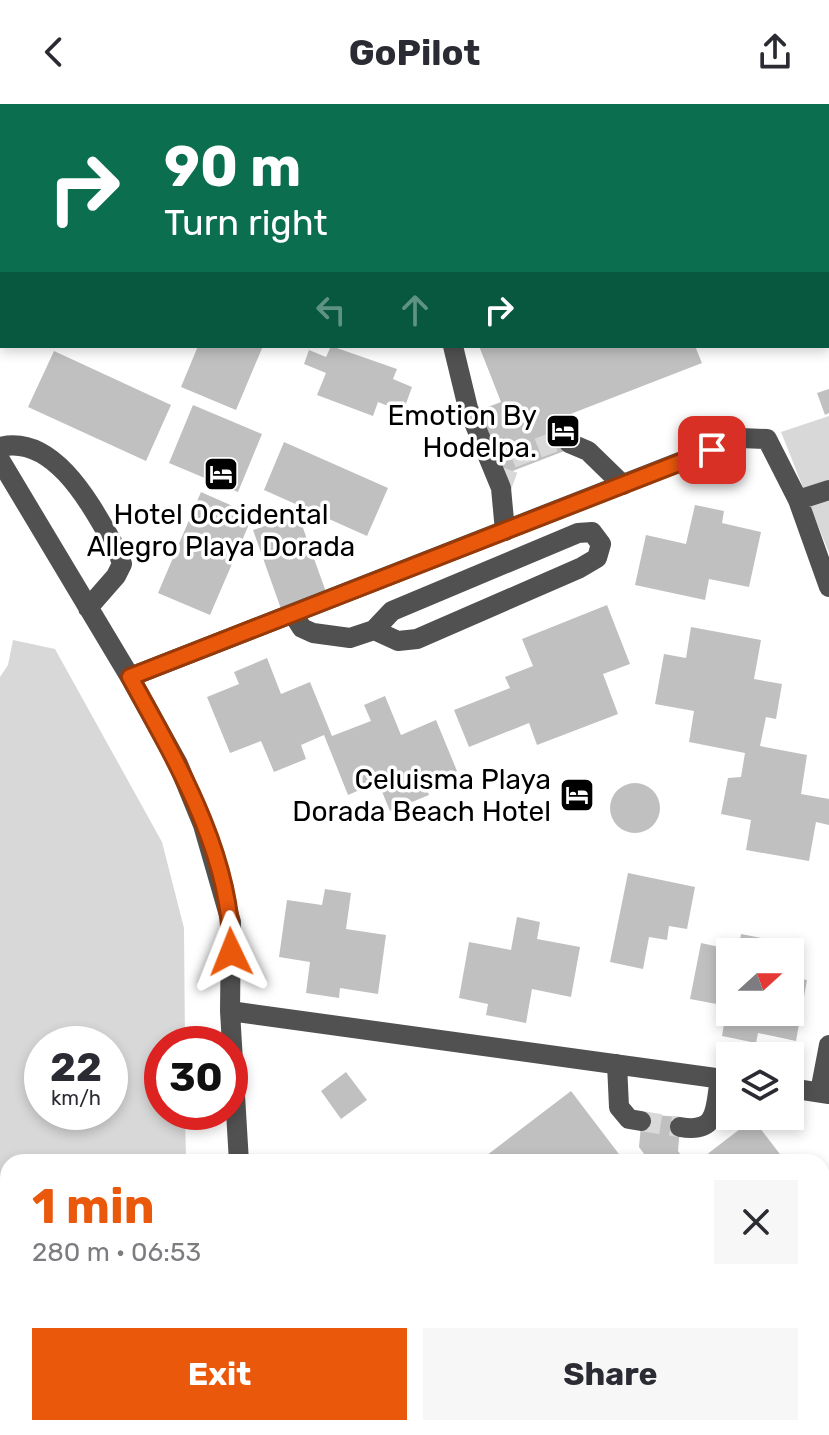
<!DOCTYPE html>
<html lang="en">
<head>
<meta charset="utf-8">
<style>
	body { margin:0; font-family:Rubik,sans-serif; background:#f7f7f7; color:#2b2b33; height:100vh; display:flex; flex-direction:column; font-size:30px; white-space:nowrap }
	* { box-sizing:border-box; margin:0 }
	p { font-size:26px; color:#7c7c81 }
	.icon { flex:none; width:44px; height:44px; fill:none; stroke:currentColor; stroke-width:2; stroke-linecap:round; stroke-linejoin:round }
	.map { position:relative; flex:1; overflow:hidden }
	.details { position:absolute; left:0px; top:1050px; width:830px; height:282px; display:flex; flex-direction:column; background:#fff; border-radius:24px 24px 0 0; box-shadow:0 4px 12px #0003 }
	.details>* { flex:none }
	.hud { position:absolute; left:0px; top:0px; width:830px; height:244px; box-shadow:0 4px 12px #0003; background:#0b6e4f; color:#fff; overflow:hidden }
	.needle { width:52px; rotate:69deg }
	.fabs { position:absolute; left:716px; top:834px; display:grid; gap:16px }
	.fabs a { display:grid; place-items:center; width:88px; height:88px; border-radius:0px; background:#fff; box-shadow:0 4px 12px #0003; font-size:40px }
	.speed { position:absolute; left:24px; top:922px; display:flex; gap:16px; font-size:40px; font-weight:700; text-align:center }
	.speed>* { display:grid; place-content:center; width:104px; height:104px; border-radius:50%; background:#fff; box-shadow:0 4px 12px #0003; line-height:1 }
	.speed small { font-size:20px; font-weight:400 }
	.speed .limit { border:12px solid #d22; background:#fff; color:#111 }
	.pin { position:absolute; display:grid; place-items:center; width:68px; height:68px; color:#fff; margin:-34px; border-radius:16px; box-shadow:0 4px 12px #0006 }
	.me { position:absolute; width:88px; margin:-44px; rotate:358deg; stroke-linejoin:round; filter:drop-shadow(0 0 6px #0008) }
	.turn { display:flex; align-items:center; gap:28px; height:168px; padding:0 32px; font-size:36px }
	.turn .icon { width:104px; height:104px; stroke-width:2.5 }
	.turn b { display:block; font-size:56px; line-height:68px }
	.lanes { display:flex; align-items:center; height:76px; padding:0 32px; background:#0003; justify-content:center; gap:40px; direction:ltr }
	.lanes .off { opacity:.35 }
	.round { display:grid; place-items:center; flex:none; width:84px; height:84px; border-radius:0px; background:#f7f7f7 }
	.head { display:flex; align-items:center; justify-content:space-between; height:136px; padding:0 32px }
	h1 { font-size:48px; font-weight:700; line-height:60px; color:#ea580c }
	.primary-button { display:flex; gap:16px; margin-top:auto; padding:16px 32px }
	.primary-button a { flex:1; height:92px; border-radius:0px; background:#ea580c; color:#fff; font-size:32px; font-weight:700; line-height:92px; text-align:center }
	.primary-button a+a { background:#f7f7f7; color:#2b2b33 }
	header { display:flex; justify-content:space-between; align-items:center; height:104px; padding:0 32px; background:#fff; font-size:36px; font-weight:700 }
	.map>svg:first-child { display:block }
	.green { fill:#d8d8d8; fill-rule:evenodd }
	.building { fill:#c0c0c0 }
	.lines { fill:none; stroke-linecap:round; stroke-linejoin:round }
	.minor-tunnel { stroke:#d9d9d9; stroke-width:20; stroke-dasharray:20 10; stroke-linecap:butt }
	.minor { stroke:#515151; stroke-width:20 }
	.route-casing { stroke:#983908; stroke-width:20 }
	.route { stroke:#ea580c; stroke-width:14 }
	.labels { text-anchor:middle; stroke-width:7; stroke-linejoin:round; paint-order:stroke }
	.poi-label { font-size:28px; fill:#000; stroke:#fff; text-anchor:end }
</style>
</head>
<body>
<header><svg class="icon" aria-label="back" viewBox="0 0 24 24"><path d="M15 5l-7 7 7 7"/></svg>GoPilot<svg class="icon" aria-label="share" viewBox="0 0 24 24"><path d="M12 15V3M7 8l5-5 5 5M5 13v7h14v-7"/></svg></header>
<div class="map">
<svg width="829" height="1331" viewBox="0 0 829 1331">
	<rect width="100%" height="100%" fill="#fff"/>
	<path class="green" d="M829,312V449L781,328Z
		M13,536L55,545L162,738L184,824L185,940H162V1008H185L186,1058H8V1324H189V1331H0V573L8,561ZM42,940H110V1008H42Z"/>
	<path class="building" d="M198,242H263L236,306L181,283Z
		M331,242L397,265L393,275L412,283L403,308L378,298L373,312L317,291L326,269L304,260L309,246L326,253Z
		M479,242H695L702,259L555,316L563,327L567,346L505,370L480,306L501,298Z
		M54,247L171,301L146,357L28,303Z
		M829,285V309L825,311L817,289Z
		M193,301L262,330L238,388L169,359Z
		M284,338L388,384L367,432L264,386Z
		M201,388L253,411L210,511L158,489Z
		M695,401L724,407L722,419L761,428L749,483L709,475L705,496L635,481L646,431L686,440Z
		M298,410L326,488L281,505L253,426Z
		M607,501L630,560L603,570L618,610L537,641L529,619L469,643L454,606L510,584L505,573L533,562L522,535Z
		M691,523L761,536L754,575L782,580L776,615L766,613L760,642L807,651L801,690L829,695V721L816,718L809,757L746,746L751,716L721,710L728,674L741,673L745,649L689,638L694,607L655,600L664,550L686,554Z
		M267,554L281,590L310,578L332,632L371,617L364,601L385,592L401,631L436,616L457,667L425,680L429,691L390,707L378,678L348,691L324,631L301,641L306,655L274,668L261,637L230,649L207,593L239,580L234,568Z
		M610 704a25 25 0 1 1 50 0a25 25 0 1 1-50 0Z
		M628,769L695,783L687,825L669,822L667,836L649,833L643,865L610,858Z
		M325,785L351,789L346,825L386,831L378,890L340,884L339,894L306,889L310,858L279,853L287,796L322,801Z
		M517,813L540,818L537,835L580,843L571,893L532,885L526,919L486,911L488,900L459,894L469,838L511,846Z
		M741,830L777,837L775,848H738Z
		M701,839L737,847L730,848V908H790V873L807,876L796,937L758,929L756,939L722,932L727,902L690,895Z
		M346,968L367,996L341,1015L321,987Z
		M571,987L625,1058H478Z
		M642,1010L681,1013L678,1047L686,1058H650L639,1043Z
		M753,1015L786,1058H697Z
		M822,1106L829,1115V1213L822,1218Z
		M286,1324H480L479,1331H286Z
		M498,1324H581L580,1331H498Z
		M791,1324H821L811,1331H782Z"/>
	<g class="lines">
		<path class="minor-tunnel" d="M501,384L512,354L554,338L569,339
			M641,1017L680,1023"/>
		<path class="minor" d="M453,242L468,304L501,384L505,427
			M569,339L588,347L623,381
			M0,343C57,329 95,409 118,448L122,460L116,472L88,504
			M0,356L130,573L178,660L203,721L231,818L230,907L239,1058
			M798,396L829,386
			M293,510L302,524L313,529L350,534L374,526L392,507L578,429L592,428L601,440L597,454L580,464L417,535L398,537L374,526
			M130,573L741,334L767,335L798,396L829,483
			M230,907L730,976
			M617,960L619,1003L629,1015L641,1017
			M790,984L829,990
			M820,988L829,941
			M680,1023C719,1030 715,1004 720,974
			M38,1324L43,1331
			M127,1324L136,1331
			M242,1324V1331
			M652,1324L673,1331
			M106,1331L108,1324"/>
	</g>
	<g class="lines">
		<g class="route-casing">
			<path id="route" d="M231,848C233,752 175,655 130,573L712,346"/>
		</g>
		<use href="#route" class="route"/>
	</g>
	<defs>
		<g id="hotel-square" transform="scale(1.8)"><rect x="-9" y="-9" width="18" height="18" rx="4" fill="#000" stroke="#fff"/><path d="M-6-4.5h1.5V1H6V5H4.5V3h-9V5H-6ZM-4 0a1.8 1.8 0 1 1 3.6 0ZM.5 0V-2.5h3Q6-2.5 6 0Z" fill="#fff"/></g>
	</defs>
	<g fill-rule="evenodd">
		<use href="#hotel-square" x="563" y="327"/>
		<use href="#hotel-square" x="221" y="370"/>
		<use href="#hotel-square" x="577" y="691"/>
	</g>
	<g class="labels">
		<g class="poi-label">
			<text x="537" y="321">Emotion By<tspan x="537" dy="32">Hodelpa.</tspan></text>
			<text x="221" y="420" text-anchor="middle">Hotel Occidental<tspan x="221" dy="32">Allegro Playa Dorada</tspan></text>
			<text x="551" y="685">Celuisma Playa<tspan x="551" dy="32">Dorada Beach Hotel</tspan></text>
		</g>
	</g>
</svg>
<div class="fabs">
<a><svg class="needle" viewBox="-14 -14 28 28"><path d="M0-13l5 13h-10z" fill="#e53935"/><path d="M0 13l5-13h-10z" fill="#7c7c81"/></svg></a>
<a><svg class="icon" aria-label="layers" viewBox="0 0 24 24"><path d="M12 4l9 5-9 5-9-5zM3 14l9 5 9-5"/></svg></a>
</div>
<div class="speed"><div>22<small>km/h</small></div><div class="limit">30</div></div>
<div class="pin" style="left:712px;top:346px;background:#d93025"><svg class="icon" aria-label="arrive" viewBox="0 0 24 24"><path d="M6 21V4h12l-3 4 3 4H6"/></svg></div>
<svg class="me" style="left:231px;top:848px" viewBox="-20 -20 40 40"><path d="M0-17L14 15 0 8-14 15z" fill="#ea580c" stroke="#fff" stroke-width="4"/></svg>
<div class="hud">
<div class="turn"><svg class="icon" aria-label="right" viewBox="0 0 24 24"><path d="M7 20v-9h11M14 6l5 5-5 5"/></svg><div><b>90 m</b>Turn right</div></div>
<div class="lanes"><svg class="icon off" aria-label="left" viewBox="0 0 24 24"><path d="M17 20v-9H6M10 6l-5 5 5 5"/></svg><svg class="icon off" aria-label="ahead" viewBox="0 0 24 24"><path d="M12 20V5M6 11l6-6 6 6"/></svg><svg class="icon" aria-label="right" viewBox="0 0 24 24"><path d="M7 20v-9h11M14 6l5 5-5 5"/></svg></div>
</div>
<section class="details">
<div class="head"><div><h1>1 min</h1><p>280 m · 06:53</p></div><a class="round"><svg class="icon" aria-label="close" viewBox="0 0 24 24"><path d="M6 6l12 12M18 6L6 18"/></svg></a></div>
<div class="primary-button"><a>Exit</a><a>Share</a></div>
</section>
</div>
</body>
</html>
